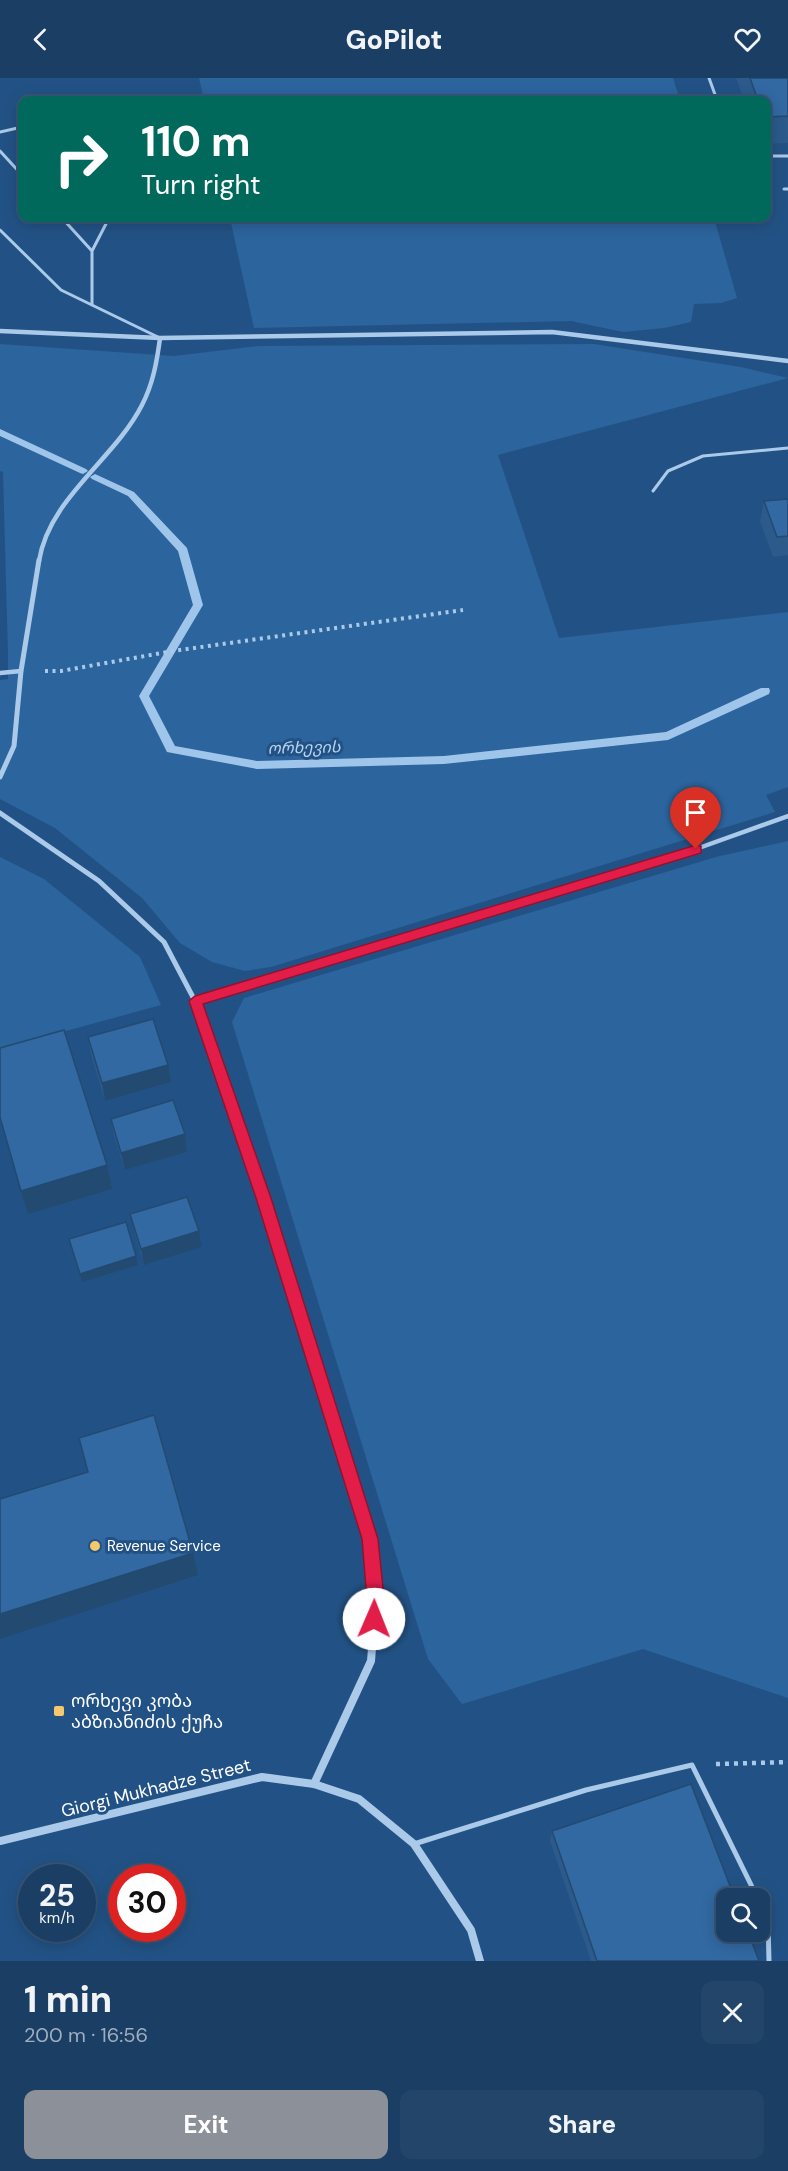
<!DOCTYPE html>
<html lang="en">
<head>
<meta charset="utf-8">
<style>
	body { margin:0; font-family:"DM Sans","Noto Sans Georgian",sans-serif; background:#23456a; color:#f1f3f6; height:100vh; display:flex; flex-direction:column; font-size:22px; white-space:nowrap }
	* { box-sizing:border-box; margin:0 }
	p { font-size:20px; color:#9faebf }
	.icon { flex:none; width:33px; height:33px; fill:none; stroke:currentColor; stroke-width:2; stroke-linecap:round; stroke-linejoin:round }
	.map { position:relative; height:1883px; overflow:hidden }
	.panel { display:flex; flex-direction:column; background:#1a3e64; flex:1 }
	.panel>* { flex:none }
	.banner { position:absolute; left:18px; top:18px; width:753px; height:126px; border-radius:12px; box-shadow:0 3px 15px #0003,0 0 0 2px #385778; background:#00695c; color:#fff; overflow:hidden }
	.tools { position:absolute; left:716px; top:1810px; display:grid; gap:12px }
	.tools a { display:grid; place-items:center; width:54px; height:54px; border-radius:12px; background:#1a3e64; box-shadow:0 3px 15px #0003,0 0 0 2px #385778; font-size:30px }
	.speed { position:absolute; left:18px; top:1786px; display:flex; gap:12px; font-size:30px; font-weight:700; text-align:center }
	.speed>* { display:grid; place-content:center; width:78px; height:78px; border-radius:50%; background:#1a3e64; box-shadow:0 3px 15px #0003,0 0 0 2px #385778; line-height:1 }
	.speed small { font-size:15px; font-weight:400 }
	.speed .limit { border:9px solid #d22; background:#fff; color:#111 }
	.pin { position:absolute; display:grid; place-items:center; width:51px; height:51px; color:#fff; margin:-62px -26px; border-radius:50% 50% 50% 0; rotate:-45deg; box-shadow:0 0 6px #0007 }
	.pin .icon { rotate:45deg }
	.me { position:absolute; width:66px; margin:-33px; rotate:1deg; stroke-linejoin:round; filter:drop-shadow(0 0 4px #0008) }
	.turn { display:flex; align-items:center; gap:21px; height:126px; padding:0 24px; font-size:27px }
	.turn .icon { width:78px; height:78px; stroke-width:2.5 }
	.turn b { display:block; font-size:42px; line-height:51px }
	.round { display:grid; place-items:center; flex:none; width:63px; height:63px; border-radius:12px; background:#23456a }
	.head { display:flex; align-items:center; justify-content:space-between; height:102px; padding:0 24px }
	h1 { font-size:36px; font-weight:800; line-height:45px }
	.primary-button { display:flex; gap:12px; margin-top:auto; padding:12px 24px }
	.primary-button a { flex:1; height:69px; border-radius:12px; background:#8c9099; color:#fff; font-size:24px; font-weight:800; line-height:69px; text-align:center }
	.primary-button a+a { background:#23456a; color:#f1f3f6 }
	header { display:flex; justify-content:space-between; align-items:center; height:78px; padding:0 24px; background:#1a3e64; font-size:27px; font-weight:800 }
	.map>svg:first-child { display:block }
	.green { fill:#2c649d }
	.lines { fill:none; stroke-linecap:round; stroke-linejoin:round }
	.stream { fill:#9fc5ea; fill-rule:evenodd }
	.path-far1 { stroke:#abcae9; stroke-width:4; stroke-dasharray:3 4.5; stroke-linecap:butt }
	.path { stroke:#abcae9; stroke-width:4.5; stroke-dasharray:4 5; stroke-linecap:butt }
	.lane-far2 { stroke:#abcae9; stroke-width:3 }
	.lane-far1 { stroke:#abcae9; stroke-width:4.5 }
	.lane { stroke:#abcae9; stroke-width:5 }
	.street-far2 { stroke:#abcae9; stroke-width:4.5 }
	.street-far1 { stroke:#abcae9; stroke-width:5 }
	.street { stroke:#abcae9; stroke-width:8 }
	.wall { fill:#2b5a8b }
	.shaded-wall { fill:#234a71 }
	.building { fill:#3269a2; stroke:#234a71; stroke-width:1.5 }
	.route { fill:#e11d48; stroke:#92132f; stroke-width:1.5 }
	.poi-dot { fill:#f5c86d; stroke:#225285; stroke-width:2 }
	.labels { text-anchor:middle; stroke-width:6; stroke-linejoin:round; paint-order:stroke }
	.poi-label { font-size:15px; fill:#fff; stroke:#225285; text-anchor:start }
	.water-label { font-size:16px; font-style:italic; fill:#b7d4f0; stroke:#225285 }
	.near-poi-label { font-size:18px; fill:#fff; stroke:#225285; text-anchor:start }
	.near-street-label { font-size:18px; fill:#fff; stroke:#225285 }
</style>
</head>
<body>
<header><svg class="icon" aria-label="back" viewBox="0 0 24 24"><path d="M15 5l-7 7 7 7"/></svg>GoPilot<svg class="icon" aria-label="heart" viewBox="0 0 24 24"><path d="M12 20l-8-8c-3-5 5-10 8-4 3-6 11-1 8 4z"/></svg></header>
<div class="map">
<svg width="788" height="1883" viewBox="0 0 788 1883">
	<rect width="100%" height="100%" fill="#225285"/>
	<path class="green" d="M199,0H673L680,22H204Z
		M230,140H714L737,220L721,225L694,226L691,244L664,250L623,254L571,243L254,250Z
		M0,266L174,278L259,268L594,266L741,289L788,300L498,377L559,560L788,534V709L766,717L775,734L271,889L245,893L212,884L180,865L142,820L55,750L0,721V602L8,601V575L3,394L0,393Z
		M788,763V1620L643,1571L462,1626L428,1581L232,944L244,920L716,779Z
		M0,779L44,801L140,879L161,927L0,971Z"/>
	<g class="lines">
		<path class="stream" d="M0,351L86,391L88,393L83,396L80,395L0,358Z
			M95,396L134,414L187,470L203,527L149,618L175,668L257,683L444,678L666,654L761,610H769L770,613L769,616L668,662L444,686L257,691L167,674L139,618L193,527L178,473L128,418L92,401L90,399Z"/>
		<path class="path-far1" d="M45,593H61L173,573L463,532"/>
		<path class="path" d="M716,1686L788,1684"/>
		<path class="lane-far2" d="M709,0L717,22
			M0,54L22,49
			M0,73L22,97
			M771,78H788
			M784,111H788
			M62,140L92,173
			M0,152L61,212L160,260
			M92,227V173L109,140
			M653,413L668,393L703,378L788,370"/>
		<path class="lane-far1" d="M0,595L21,593
			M195,923L696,771L788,738"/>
		<path class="lane" d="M414,1766L586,1712L692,1687L758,1821
			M759,1824L768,1843L769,1883"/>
		<path class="street-far2" d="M0,253L160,260L552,254L788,283
			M39,483C49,420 114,382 142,327C153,306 157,283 160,260"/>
		<path class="street-far1" d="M0,699L14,668L21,593L39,482
			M0,735L99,803L164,864L195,923L257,1099"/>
		<path class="street" d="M256,1097L370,1461L376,1520L371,1583L314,1706
			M0,1763L262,1699L314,1706L359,1721L414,1766L471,1852L480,1883"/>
	</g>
	<path class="wall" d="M736,0H788V65L766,66V22H744Z
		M788,421V477L773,479L760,443L764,423Z
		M88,959L171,1004L105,1023L91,977Z
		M111,1041L185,1056L187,1074L125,1092L114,1058Z
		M130,1136L202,1169L144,1187L134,1153Z
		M552,1753L759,1883H591L550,1763Z"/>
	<path class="shaded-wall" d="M168,987L171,1004L105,1023L102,1005Z
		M185,1056L187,1074L125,1092L121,1075Z
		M107,1087L112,1111L28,1136L21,1113Z
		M199,1153L202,1169L144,1187L141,1171Z
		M136,1178L138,1187L82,1204L80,1196Z
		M193,1475L198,1497L0,1561V1536Z"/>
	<path class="building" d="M750,0H788V38L766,39V22H758Z
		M788,421V458L777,459L764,423Z
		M153,941L168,987L102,1005L88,959Z
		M64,952L107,1087L21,1113L0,1039V970Z
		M173,1022L185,1056L121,1075L111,1041Z
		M187,1119L199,1153L141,1171L130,1136Z
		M126,1144L136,1178L80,1196L69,1161Z
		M154,1337L193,1475L0,1536V1421L88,1394L79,1360Z
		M691,1706L735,1821H726V1854H748L759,1883H597L552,1753Z"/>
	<path class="route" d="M696,767L701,768V775L203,926L271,1120L378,1461L384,1520L380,1547L374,1549L369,1547L362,1461L256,1120L189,923L195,918Z"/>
	<g class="poi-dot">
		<circle cx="95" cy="1468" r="6"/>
		<rect x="53" y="1627" width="12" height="12" rx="3"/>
	</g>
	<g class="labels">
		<g class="poi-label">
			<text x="107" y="1473">Revenue Service</text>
		</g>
		<g class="water-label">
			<text transform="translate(304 669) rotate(-1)" y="6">ორხევის</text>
		</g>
		<g class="near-poi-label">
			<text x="71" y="1629">ორხევი კობა<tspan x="71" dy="21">აბზიანიძის ქუჩა</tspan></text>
		</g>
		<g class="near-street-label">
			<text transform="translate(156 1710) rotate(-14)" y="6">Giorgi Mukhadze Street</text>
		</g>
	</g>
</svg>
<div class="tools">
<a><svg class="icon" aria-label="search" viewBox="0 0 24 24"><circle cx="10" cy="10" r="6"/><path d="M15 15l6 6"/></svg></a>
</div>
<div class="speed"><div>25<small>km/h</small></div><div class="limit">30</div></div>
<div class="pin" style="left:696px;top:771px;background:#d93025"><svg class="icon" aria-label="arrive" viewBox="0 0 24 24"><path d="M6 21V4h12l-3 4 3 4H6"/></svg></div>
<svg class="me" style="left:374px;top:1541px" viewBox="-20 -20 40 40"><circle r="19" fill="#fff"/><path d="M0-13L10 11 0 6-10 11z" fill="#e11d48"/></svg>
<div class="banner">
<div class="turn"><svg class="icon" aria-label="right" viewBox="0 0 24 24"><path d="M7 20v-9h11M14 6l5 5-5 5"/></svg><div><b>110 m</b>Turn right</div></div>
</div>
</div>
<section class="panel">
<div class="head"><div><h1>1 min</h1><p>200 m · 16:56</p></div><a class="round"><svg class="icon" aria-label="close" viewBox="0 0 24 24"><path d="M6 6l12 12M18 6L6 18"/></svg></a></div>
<div class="primary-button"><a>Exit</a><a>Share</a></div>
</section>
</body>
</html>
